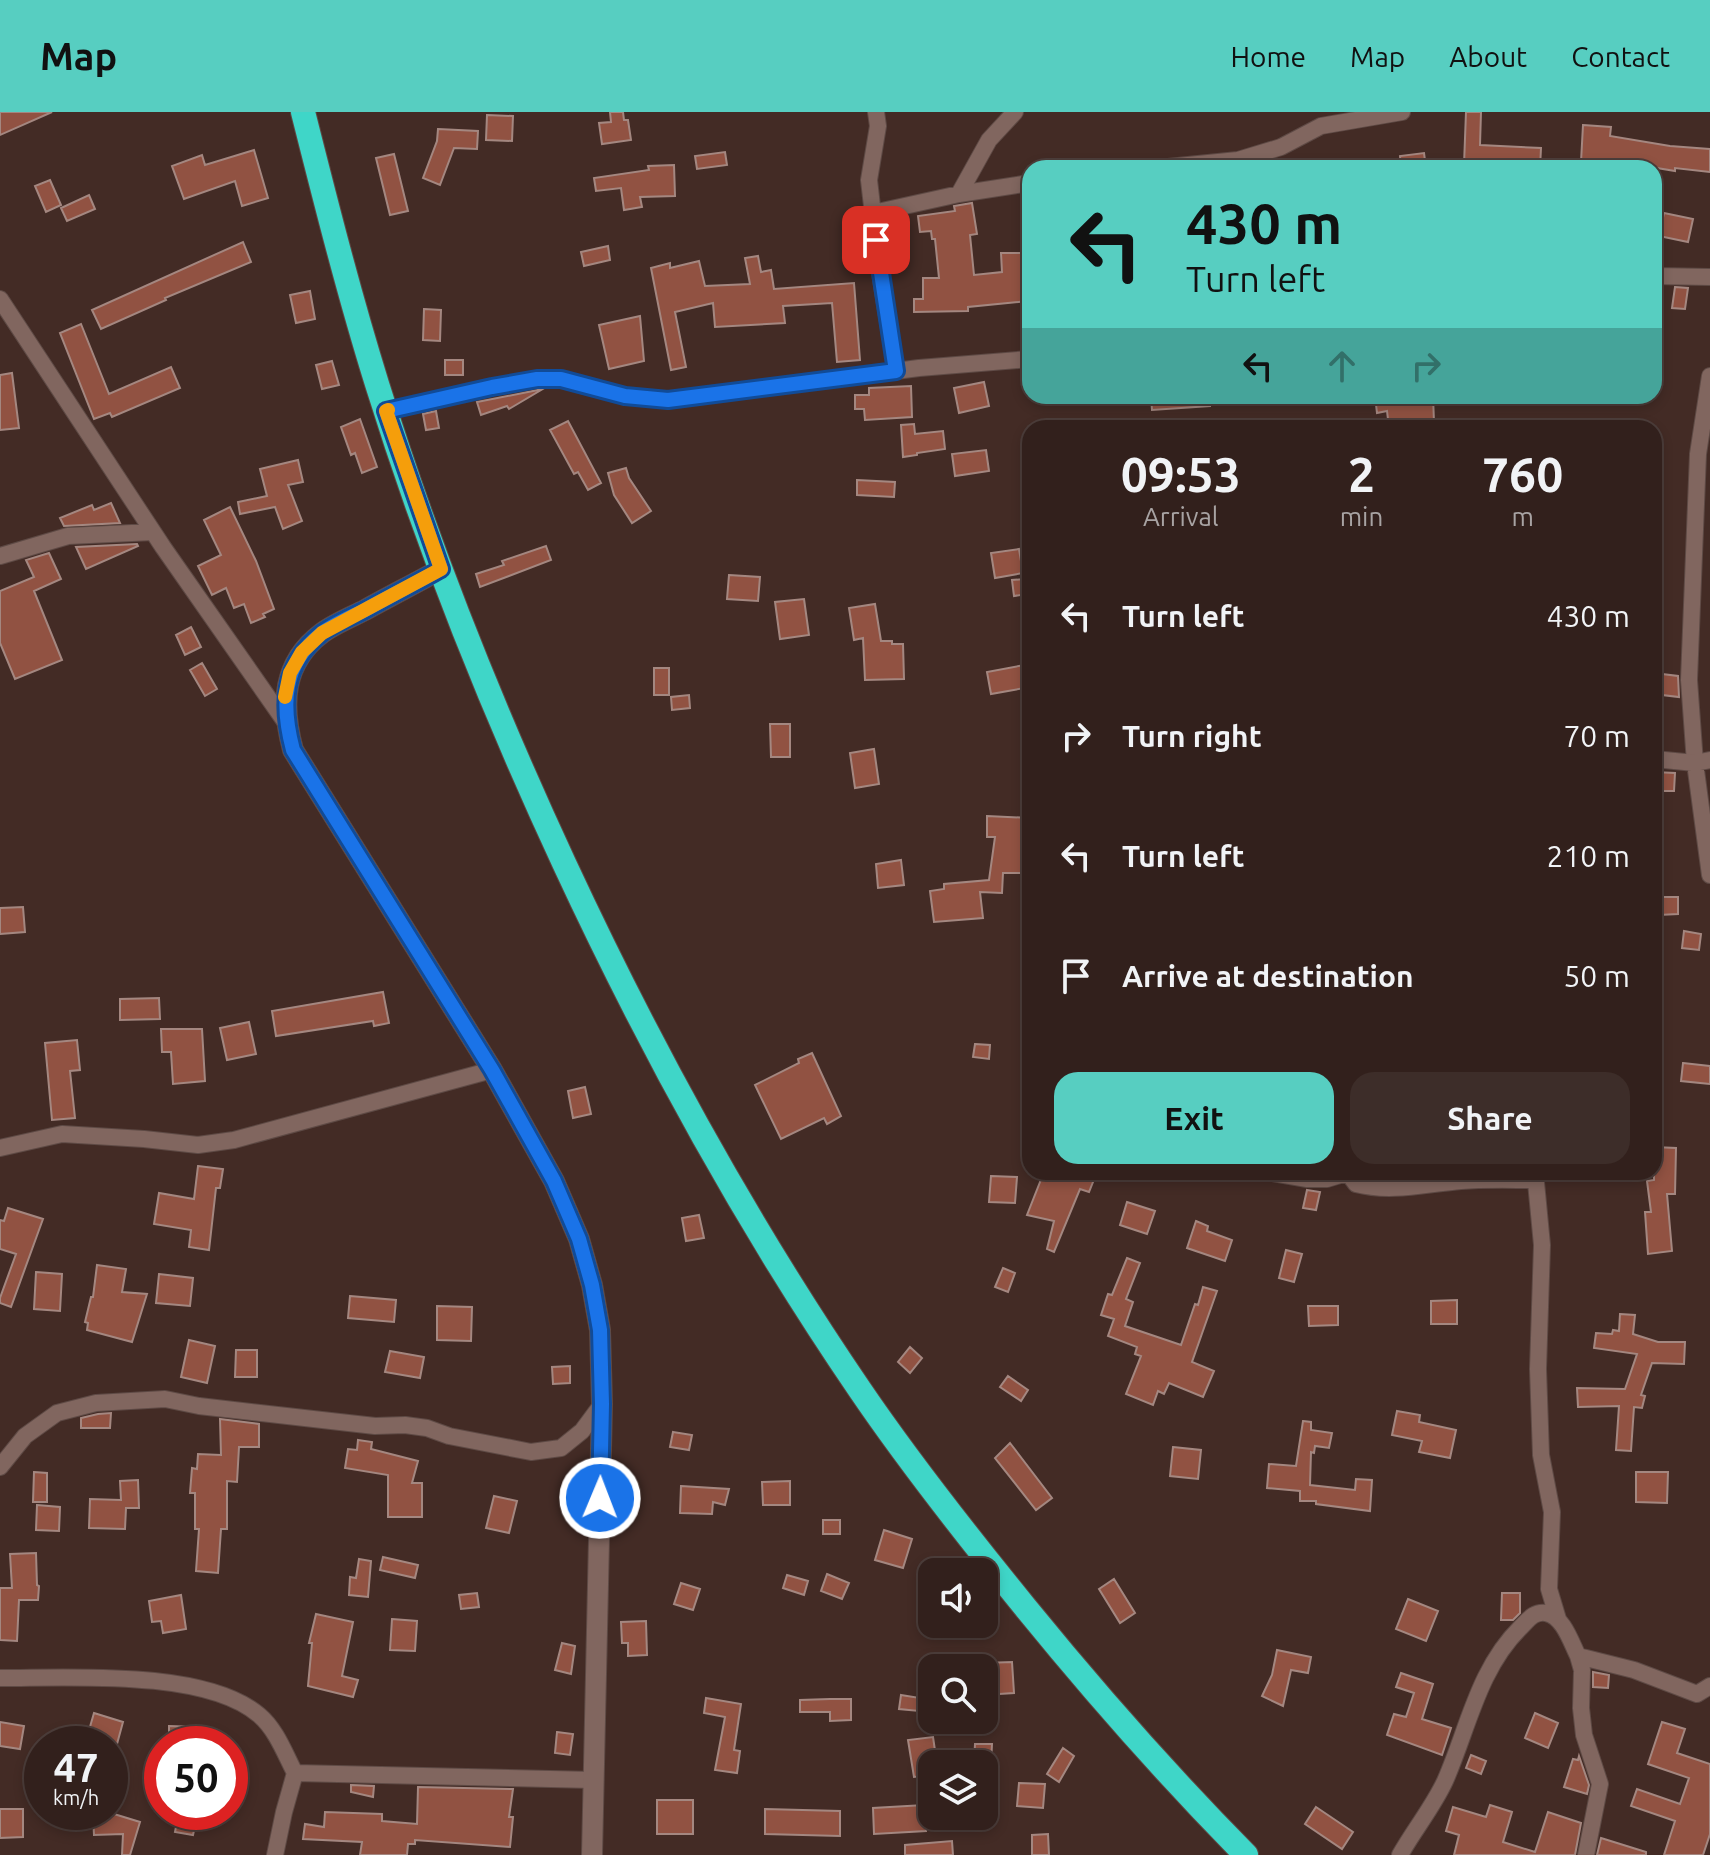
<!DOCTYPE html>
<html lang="en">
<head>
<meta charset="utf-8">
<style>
	body { margin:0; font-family:Ubuntu,sans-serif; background:#3d2d29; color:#f1f3f6; height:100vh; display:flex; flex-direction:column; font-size:30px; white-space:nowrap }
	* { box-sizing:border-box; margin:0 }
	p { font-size:26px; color:#a8a3a3 }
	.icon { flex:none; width:44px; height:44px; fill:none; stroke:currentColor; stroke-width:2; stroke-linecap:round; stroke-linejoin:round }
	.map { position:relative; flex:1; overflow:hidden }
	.panel { position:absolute; left:1022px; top:308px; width:640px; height:760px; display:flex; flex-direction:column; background:#32201c; border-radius:24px; box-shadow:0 4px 12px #0003,0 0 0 2px #4d3e3b }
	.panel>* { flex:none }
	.hud { position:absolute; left:1022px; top:48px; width:640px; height:244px; border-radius:24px; box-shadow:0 4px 12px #0003,0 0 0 2px #4d3e3b; background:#57cec1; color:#111; overflow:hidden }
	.controls { position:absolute; left:918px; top:1446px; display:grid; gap:16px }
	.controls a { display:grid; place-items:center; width:80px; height:80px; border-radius:16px; background:#32201c; box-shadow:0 4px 12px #0003,0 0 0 2px #4d3e3b; font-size:40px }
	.speed { position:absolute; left:24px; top:1614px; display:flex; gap:16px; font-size:40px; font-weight:700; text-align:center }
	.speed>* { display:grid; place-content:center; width:104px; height:104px; border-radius:50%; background:#32201c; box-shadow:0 4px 12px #0003,0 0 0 2px #4d3e3b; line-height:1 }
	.speed small { font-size:20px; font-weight:400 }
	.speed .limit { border:12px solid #d22; background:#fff; color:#111 }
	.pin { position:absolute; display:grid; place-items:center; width:68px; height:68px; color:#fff; margin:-34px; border-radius:16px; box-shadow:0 4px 12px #0006 }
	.me { position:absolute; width:88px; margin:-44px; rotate:1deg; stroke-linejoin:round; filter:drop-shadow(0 0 6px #0008) }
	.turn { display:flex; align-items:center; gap:28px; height:168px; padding:0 32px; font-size:36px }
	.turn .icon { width:104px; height:104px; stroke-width:2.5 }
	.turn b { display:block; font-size:56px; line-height:68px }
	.lanes { display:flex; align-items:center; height:76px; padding:0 32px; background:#0003; justify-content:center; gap:40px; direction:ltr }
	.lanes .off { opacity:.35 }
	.eta { display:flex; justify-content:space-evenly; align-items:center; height:136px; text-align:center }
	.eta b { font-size:48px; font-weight:700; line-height:56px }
	.cta { display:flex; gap:16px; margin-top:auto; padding:16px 32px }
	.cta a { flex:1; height:92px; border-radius:24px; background:#57cec1; color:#111; font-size:32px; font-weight:700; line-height:92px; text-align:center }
	.cta a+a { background:#3d2d29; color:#f1f3f6 }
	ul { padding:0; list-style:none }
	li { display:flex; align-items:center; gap:24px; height:120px; padding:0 32px }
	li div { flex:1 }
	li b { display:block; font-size:30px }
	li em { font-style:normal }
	header { display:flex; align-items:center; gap:48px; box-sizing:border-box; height:112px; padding:0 40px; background:#57cec1; color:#111 }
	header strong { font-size:38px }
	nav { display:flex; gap:44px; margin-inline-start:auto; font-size:28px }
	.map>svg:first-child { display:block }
	.building { fill:#915242; stroke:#a48780; stroke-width:2 }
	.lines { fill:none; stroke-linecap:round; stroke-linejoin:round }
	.street-casing { stroke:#5e4a45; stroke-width:18 }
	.secondary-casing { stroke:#5e4a45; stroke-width:22 }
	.highway-casing { stroke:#5e4a45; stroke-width:26 }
	.street { stroke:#81665f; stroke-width:16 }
	.secondary { stroke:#81665f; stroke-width:20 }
	.highway { stroke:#3fd6c8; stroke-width:24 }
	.route-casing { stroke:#114b97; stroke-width:20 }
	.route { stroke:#1a73e8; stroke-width:14 }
	.slow { stroke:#f59e0b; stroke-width:14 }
</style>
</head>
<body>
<header>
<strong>Map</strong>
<nav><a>Home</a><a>Map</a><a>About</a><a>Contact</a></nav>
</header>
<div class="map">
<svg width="1710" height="1743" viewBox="0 0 1710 1743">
	<rect width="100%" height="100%" fill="#432b25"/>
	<path class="building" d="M0,0H52L0,23Z
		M610,0H623L624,8H628L631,28L602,32L599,11L611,10Z
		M1466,0H1481L1480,33L1541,36L1540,56L1464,53Z
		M487,3L513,4L512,29L486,28Z
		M1583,13L1611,15L1610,24L1670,34L1710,37V60L1675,56V59L1609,48V52L1581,50Z
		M438,17L478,19L477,37L454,36L440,73L423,66L437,29Z
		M254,38L268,86L242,94L235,69L184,87L172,54L202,43L205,53Z
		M725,40L727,53L697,57L695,44Z
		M1424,41L1426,56H1401L1400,44Z
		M394,42L408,99L390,103L376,46Z
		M674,53L675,84L640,85L642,95L624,98L621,76L596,79L594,66L649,58L648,54Z
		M50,68L61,93L46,100L35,74Z
		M89,83L95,97L67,109L61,96Z
		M972,91L977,122L970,123L974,163L1002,160L1001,141H1023L1028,189L968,195V199L914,200V187H923V166H939L935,127H932L931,119L920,120L918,104L955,99L954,94Z
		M1664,101L1693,107L1688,130L1659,124Z
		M243,130L251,150L165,186L166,188L101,217L92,198Z
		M608,134L610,148L584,154L581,140Z
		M758,144L761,160L771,158L774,177L854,171L860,248L837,250L832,191L783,194L785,211L715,215L713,191L675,200L686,255L671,258L651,156L670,151V156L699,149L705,174L750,172L745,146Z
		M1675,175L1688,176L1685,197L1672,196Z
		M310,179L315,207L296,211L290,183Z
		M424,197L441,198L440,229L423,228Z
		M640,204L644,249L609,257L599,213Z
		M81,212L109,282L171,255L180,276L112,305L110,301L94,307L60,221Z
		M445,248H463V263H445Z
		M332,249L339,273L322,277L316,253Z
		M12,261L19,316L0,318V263Z
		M984,270L989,294L959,301L954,276Z
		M911,274L912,305L865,308L864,297H855V283H869V276Z
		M538,278H541L509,297L507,294L481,303L477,290Z
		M1151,284H1210V294L1152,298Z
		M1375,284H1433L1434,310L1402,311V315L1389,316L1387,299L1377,301Z
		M436,299L439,316L426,318L423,302Z
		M360,307L377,355L362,361L355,341L351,343L341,315Z
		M568,309L601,371L588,378L578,360L574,362L550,318Z
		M914,312L915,322L943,319L945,337L917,341V343L903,345L901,313Z
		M986,338L989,359L955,364L952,342Z
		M298,348L303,370L288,373L302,409L283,417L275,395L240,402L238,390L267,384L260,357Z
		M626,356L629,366L651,399L632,411L614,383L608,361Z
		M857,368L895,370L894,385L857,383Z
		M111,391L120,411L64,414L60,406L92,393L94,398Z
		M230,395L256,449L274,497L263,502L265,505L251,511L244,492L234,496L226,476L212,483L198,454L221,443L204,408Z
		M137,432L138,434L86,457L76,435Z
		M546,434L551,448L480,475L476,462L504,453L502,449Z
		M1019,437L1023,461L995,466L991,441Z
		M49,441L61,467L34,479L62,548L15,567L0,531V479L34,465L26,448Z
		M729,463L760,465L758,489L727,487Z
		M1025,467L1027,482L1014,484L1012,468Z
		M804,487L809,523L780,527L775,490Z
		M875,492L881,529H892V532H903L904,567L865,568L863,526L854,528L849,496Z
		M191,515L201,535L185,543L176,523Z
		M202,551L217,577L205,584L190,558Z
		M1030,552V575L991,582L987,560Z
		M654,556H669V583H654Z
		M1654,561L1678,564L1679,585L1654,582Z
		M689,583L690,596L672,598L671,585Z
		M770,612H790V645H771Z
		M874,637L879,672L855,676L850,641Z
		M1654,660L1675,661L1674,679H1654Z
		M987,704L1030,706V761H1003L1002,781L980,780L983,806L934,810L930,779L944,777V772L989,768L995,725H987Z
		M901,748L904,773L878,776L876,752Z
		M1659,785H1678V802L1659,803Z
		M23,795L25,820L0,822V796Z
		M1684,819L1701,822L1699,838L1682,836Z
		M383,880L389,911L374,914L373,909L276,924L272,899Z
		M159,886L160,907L120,908V887Z
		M249,910L256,942L227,948L220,916Z
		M161,917H202L205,969L173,972L171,940H162Z
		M77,928L80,958L70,959L75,1006L52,1008L45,931Z
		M975,932L990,933L989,947L973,945Z
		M812,941L841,1004L827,1012L824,1006L781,1027L755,973L799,951L798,947Z
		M1683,951L1710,954V972L1681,969Z
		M585,975L591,1002L573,1006L568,979Z
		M1654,1035L1676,1036L1675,1082H1667L1672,1139L1648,1142L1645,1100H1651L1647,1069L1654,1068Z
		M198,1054L223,1057L220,1076H216L209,1138L189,1135L191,1118L154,1112L159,1081L194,1087Z
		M1044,1060H1097L1089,1080L1080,1077L1054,1140L1047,1137L1054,1109L1027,1103Z
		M991,1064L1017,1065L1015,1091L989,1090Z
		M1307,1078L1320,1080L1316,1098L1303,1096Z
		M1127,1090L1155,1099L1147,1122L1120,1113Z
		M8,1096L43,1107L11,1195L0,1191V1186L16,1142L0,1137V1108L4,1109Z
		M699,1103L704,1126L686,1129L682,1106Z
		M1196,1109L1208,1114L1207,1119L1232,1128L1225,1149L1187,1136Z
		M1286,1138L1302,1142L1294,1170L1279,1166Z
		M1127,1146L1140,1151L1126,1187L1133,1190L1125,1214L1181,1233L1195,1192L1198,1193L1203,1175L1217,1179L1192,1250L1214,1259L1203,1285L1169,1271L1164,1282L1158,1279L1153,1293L1126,1282L1141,1244L1135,1242L1137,1235L1108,1224L1114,1207L1101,1203L1108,1182L1112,1183Z
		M97,1153L126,1157L122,1180L147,1182L132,1230L87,1218L88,1211L85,1210L91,1185H93Z
		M1003,1156L1015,1161L1008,1180L995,1175Z
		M36,1160L62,1162L60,1199L34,1197Z
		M159,1162L193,1166L190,1194L156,1191Z
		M350,1184L396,1188L394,1210L348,1206Z
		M1457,1188V1212H1431V1189Z
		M437,1194L472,1195L471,1229L437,1228Z
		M1308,1194H1338V1213L1309,1214Z
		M1620,1202L1635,1203L1633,1222L1658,1230H1685L1684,1252L1652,1251L1641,1283L1645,1284L1642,1296L1634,1295L1631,1339L1616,1338L1619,1294L1578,1295L1577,1276L1625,1277L1637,1242L1594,1236L1596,1221L1612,1222L1613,1218L1619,1219Z
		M189,1228L215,1234L207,1271L181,1265Z
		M910,1235L922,1246L910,1261L898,1250Z
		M236,1238H257V1265H235Z
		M390,1239L424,1245L420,1266L385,1260Z
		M570,1254V1271L553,1272L552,1255Z
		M1008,1264L1028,1278L1021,1289L1000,1275Z
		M1397,1299L1420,1303L1419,1310L1456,1318L1450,1346L1419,1340L1422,1329L1392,1323Z
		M111,1301L110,1316H81V1306L98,1302Z
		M220,1307L259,1312V1335H239L237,1370L227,1369V1417H221L218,1461L196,1459L199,1417H195V1381H190L192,1356L197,1357L198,1342L221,1343Z
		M1303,1309L1311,1310V1318L1332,1321L1329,1336L1315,1334L1314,1341L1311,1340L1310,1373L1355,1378L1356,1367L1372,1368L1370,1399L1316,1392V1389H1300V1379L1267,1376L1269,1352L1296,1354Z
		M673,1320L692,1323L689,1338L670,1335Z
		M358,1328L372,1330L371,1337L418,1349L412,1371H422V1405H388V1363L345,1356L348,1337L357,1338Z
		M1010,1331L1052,1386L1036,1398L995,1346Z
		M1173,1335L1201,1338L1198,1367L1170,1364Z
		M34,1360L47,1361V1390H33Z
		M1636,1360H1668L1667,1391L1636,1390Z
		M138,1368L139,1396H126L125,1417L89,1416L90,1387L121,1388L120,1369Z
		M790,1369V1393H763L762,1370Z
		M681,1374L729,1377L725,1393L713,1390L712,1402L680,1401Z
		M494,1384L517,1389L509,1421L486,1416Z
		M37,1393L60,1395L59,1419L36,1418Z
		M823,1408H840V1422H823Z
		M884,1418L912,1427L903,1456L875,1448Z
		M36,1441L37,1473L39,1474L38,1488H19L17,1529L0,1528V1476H12L10,1442Z
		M383,1445L418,1453L415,1466L380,1458Z
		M359,1447L371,1449L368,1485L349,1483L350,1465L356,1466Z
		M827,1462L849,1471L842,1487L821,1479Z
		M787,1463L808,1469L804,1483L783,1476Z
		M1114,1467L1135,1501L1120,1511L1099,1477Z
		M681,1471L700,1477L693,1498L674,1492Z
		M477,1481L479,1495L461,1497L459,1483Z
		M1502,1481H1520V1501L1513,1508H1501Z
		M181,1483L186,1517L163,1521L161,1509L152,1510L149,1489Z
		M1408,1487L1438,1499L1426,1529L1396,1517Z
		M316,1502L353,1510L342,1564L358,1568L353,1585L308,1574L312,1531H309Z
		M392,1507L417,1509L415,1539L390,1538Z
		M646,1509L647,1543L628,1544V1531H622L621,1510Z
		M562,1531L575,1534L571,1562L555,1558Z
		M1277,1538L1311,1545L1308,1561L1291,1558L1283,1594L1262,1584L1272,1563Z
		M1012,1550L1014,1581L984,1583V1551Z
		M1593,1560L1609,1563L1608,1576L1593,1575Z
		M1401,1561L1433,1572L1422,1607L1451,1616L1442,1643L1387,1623L1394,1602L1406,1605L1414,1581L1396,1575Z
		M901,1583L920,1586L919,1599L899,1597Z
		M706,1586L741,1592L734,1638L740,1639L737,1661L715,1658L725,1605L704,1601Z
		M830,1587H851V1608L830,1609V1600H800V1588Z
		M94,1601L123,1610L117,1632H85Z
		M1535,1601L1558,1611L1548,1636L1525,1626Z
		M0,1610L24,1614L20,1637L0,1634Z
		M1662,1610L1685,1617L1677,1641L1710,1652V1722L1703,1743H1664L1675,1709L1631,1694L1637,1677L1680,1692L1689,1666L1648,1652Z
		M169,1614L198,1615V1632H169Z
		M557,1620L573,1622L570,1643L555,1641Z
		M933,1625L937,1652H932V1663L914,1665L908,1628Z
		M975,1632H992L991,1652H974Z
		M1063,1636L1074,1644L1059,1670L1047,1662Z
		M1471,1643L1486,1649L1481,1662L1466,1656Z
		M1579,1644L1589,1673L1587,1682L1564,1675L1573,1647L1578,1648Z
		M1019,1671L1045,1672L1043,1696L1017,1694Z
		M351,1673L374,1674L373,1685L351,1680Z
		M418,1675L513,1677L509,1705H513L510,1735L415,1728V1732H408L407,1743H360L362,1730L303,1727L305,1712L324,1715L325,1700L382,1702V1709L417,1712Z
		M657,1688H693V1722H657Z
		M924,1693L926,1719L874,1722L873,1696Z
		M1490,1693L1512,1700L1503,1730L1535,1740L1548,1700L1581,1711L1575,1743H1454L1459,1723L1446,1719L1453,1695L1486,1705Z
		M1316,1695L1353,1720L1342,1737L1305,1712Z
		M0,1697H23V1725L0,1726Z
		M765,1697L840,1699V1724L765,1722Z
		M179,1700H198L193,1723L175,1720Z
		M114,1702L140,1710L130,1743H122L123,1722L94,1723L93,1704Z
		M1048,1722L1049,1743H1032V1723Z
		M1601,1726L1646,1740V1743H1597Z
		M952,1729L953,1743H905V1733Z"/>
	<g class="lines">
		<g class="street-casing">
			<path id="street" d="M876,0L878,14L869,68L879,155L896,259
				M1158,56L1238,48L1281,35L1321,14L1402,0
				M959,82L989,28L1015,0
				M873,101L959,82L1030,71
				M1654,164L1710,165
				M0,187L163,435L286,611
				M1710,264L1698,342L1689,568L1695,651L1710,763
				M386,299L492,275L537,267H561L625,284L668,288L919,256L1030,247
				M0,444L68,424L153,420
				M1654,647L1695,651L1710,648
				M0,1036L62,1022L144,1027L198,1033L234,1028L492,958
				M1267,1060L1306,1067H1327L1347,1061
				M1347,1060L1356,1072C1391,1081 1425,1072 1461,1069C1485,1067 1511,1068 1536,1068
				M1535,1060L1542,1133L1538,1257L1541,1343L1552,1400L1549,1477L1558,1507
				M0,1355L25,1324L57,1301L96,1291L165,1287L199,1294L375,1314L405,1313L427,1316L449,1324L531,1340L561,1336L582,1319L602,1292
				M1578,1544L1582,1558L1581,1596L1584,1623L1600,1672L1586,1743
				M0,1566C69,1566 205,1557 259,1603C276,1617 285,1642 295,1661L284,1700L275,1743
				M295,1661L593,1668
				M1400,1743C1414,1718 1433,1695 1445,1669C1468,1617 1478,1557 1521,1515C1528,1508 1534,1499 1546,1501C1563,1504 1571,1530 1578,1544L1634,1558L1697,1582L1710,1574"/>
		</g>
		<g class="secondary-casing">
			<path id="secondary" d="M441,457C416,471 390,484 365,498C351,505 334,512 322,521C282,551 281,593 293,638L492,958L554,1069L579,1127L592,1173L600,1218L602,1292L592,1743"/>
		</g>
		<g class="highway-casing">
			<path id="highway" d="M303,0C326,91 349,182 377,272C428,436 492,596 564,751C649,934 746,1111 860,1278C911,1353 968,1425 1025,1495C1095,1581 1168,1664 1246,1743"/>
		</g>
		<use href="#street" class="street"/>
		<use href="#secondary" class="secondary"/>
		<use href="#highway" class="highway"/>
	</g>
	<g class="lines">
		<g class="route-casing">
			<path id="route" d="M600,1386L602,1292L600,1218L592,1173L579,1127L554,1069L492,958L293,638C281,593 282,552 322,521C334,512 351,505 365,498C390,484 416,471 441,457L386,299L492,275L537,267H561L625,284L668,288L896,259L876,128"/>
		</g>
		<use href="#route" class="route"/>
		<path class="slow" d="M285,585L290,561L302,540L322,521L441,457L386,299L388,298"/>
	</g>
</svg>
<div class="controls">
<a><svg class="icon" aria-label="sound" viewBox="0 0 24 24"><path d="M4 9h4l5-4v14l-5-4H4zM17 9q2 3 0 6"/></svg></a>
<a><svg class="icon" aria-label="search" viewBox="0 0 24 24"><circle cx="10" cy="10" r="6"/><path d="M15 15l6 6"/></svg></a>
<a><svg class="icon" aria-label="layers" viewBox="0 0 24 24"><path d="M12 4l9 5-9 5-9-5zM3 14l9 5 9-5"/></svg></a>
</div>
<div class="speed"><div>47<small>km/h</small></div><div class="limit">50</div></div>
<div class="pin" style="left:876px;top:128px;background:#d93025"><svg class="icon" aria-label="arrive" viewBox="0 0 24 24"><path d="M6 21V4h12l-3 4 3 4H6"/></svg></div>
<svg class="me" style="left:600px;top:1386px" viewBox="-20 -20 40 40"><circle r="17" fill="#1a73e8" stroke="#fff" stroke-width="3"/><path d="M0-11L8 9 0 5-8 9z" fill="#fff"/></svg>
<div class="hud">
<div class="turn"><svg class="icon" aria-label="left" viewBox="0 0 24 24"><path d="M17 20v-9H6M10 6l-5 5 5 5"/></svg><div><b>430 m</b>Turn left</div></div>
<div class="lanes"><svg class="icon" aria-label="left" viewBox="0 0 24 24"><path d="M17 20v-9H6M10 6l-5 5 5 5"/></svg><svg class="icon off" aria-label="ahead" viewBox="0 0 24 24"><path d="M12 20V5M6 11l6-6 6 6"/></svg><svg class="icon off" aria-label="right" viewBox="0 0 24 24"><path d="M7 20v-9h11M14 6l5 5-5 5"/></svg></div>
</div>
<section class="panel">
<div class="eta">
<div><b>09:53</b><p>Arrival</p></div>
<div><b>2</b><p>min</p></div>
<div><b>760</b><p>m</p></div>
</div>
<ul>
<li><svg class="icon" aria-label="left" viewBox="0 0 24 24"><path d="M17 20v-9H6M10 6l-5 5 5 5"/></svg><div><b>Turn left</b></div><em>430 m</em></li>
<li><svg class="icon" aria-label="right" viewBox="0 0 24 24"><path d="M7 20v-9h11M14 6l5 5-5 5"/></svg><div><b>Turn right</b></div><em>70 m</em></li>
<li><svg class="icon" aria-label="left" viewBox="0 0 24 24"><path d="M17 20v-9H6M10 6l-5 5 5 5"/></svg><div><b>Turn left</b></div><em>210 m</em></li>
<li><svg class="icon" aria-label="arrive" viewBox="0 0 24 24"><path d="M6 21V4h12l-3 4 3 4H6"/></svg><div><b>Arrive at destination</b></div><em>50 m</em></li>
</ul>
<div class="cta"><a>Exit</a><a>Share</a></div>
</section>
</div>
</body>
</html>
